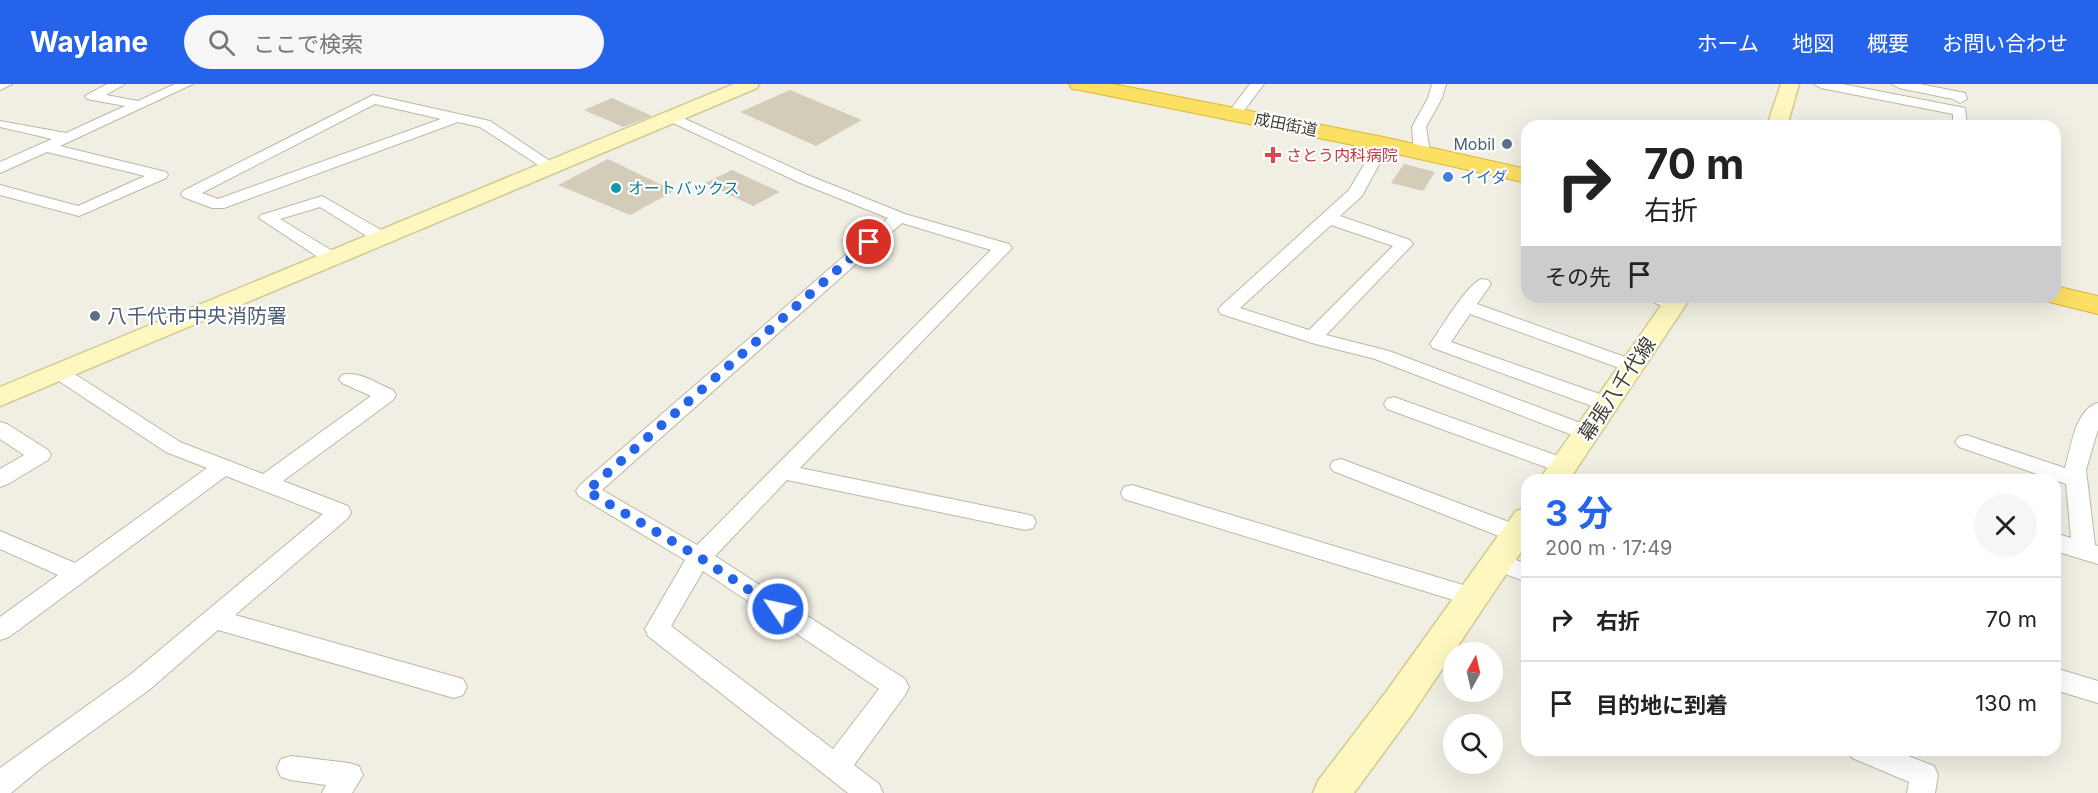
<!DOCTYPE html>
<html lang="ja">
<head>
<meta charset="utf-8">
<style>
	body { margin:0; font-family:Inter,"Noto Sans JP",sans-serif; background:#f6f6f6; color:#222; height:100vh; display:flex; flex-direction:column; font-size:22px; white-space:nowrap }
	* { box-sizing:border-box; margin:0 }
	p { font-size:20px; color:#767676 }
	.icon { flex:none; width:33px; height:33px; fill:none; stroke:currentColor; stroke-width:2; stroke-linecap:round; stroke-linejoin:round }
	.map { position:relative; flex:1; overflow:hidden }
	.drawer { position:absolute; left:1521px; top:390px; width:540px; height:282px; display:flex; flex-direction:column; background:#fff; border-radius:18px; box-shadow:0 6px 24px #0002 }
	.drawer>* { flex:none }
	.hud { position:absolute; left:1521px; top:36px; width:540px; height:183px; border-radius:18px; box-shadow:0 6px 24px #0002; background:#fff; color:#222; overflow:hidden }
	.needle { width:39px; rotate:8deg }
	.tools { position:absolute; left:1443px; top:558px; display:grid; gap:12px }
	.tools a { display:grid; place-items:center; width:60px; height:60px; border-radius:50%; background:#fff; box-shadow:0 6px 24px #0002; font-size:30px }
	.pin { position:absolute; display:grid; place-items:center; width:51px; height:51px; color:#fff; margin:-26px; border:3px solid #fff; border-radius:50%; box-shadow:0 2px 6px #0007 }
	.me { position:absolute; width:66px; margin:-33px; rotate:304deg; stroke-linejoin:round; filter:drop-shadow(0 0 4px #0008) }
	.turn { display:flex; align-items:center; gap:21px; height:126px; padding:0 24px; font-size:27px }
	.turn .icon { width:78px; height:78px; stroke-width:2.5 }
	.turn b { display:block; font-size:42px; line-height:51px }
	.then { display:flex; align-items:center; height:57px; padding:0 24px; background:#0003; gap:12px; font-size:22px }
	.round { display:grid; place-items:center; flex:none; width:63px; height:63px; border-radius:32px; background:#f6f6f6 }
	.headline { display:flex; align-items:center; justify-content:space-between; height:102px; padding:0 24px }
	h1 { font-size:36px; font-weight:700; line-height:45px; color:#2563eb }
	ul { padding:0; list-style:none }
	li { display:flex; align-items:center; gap:18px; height:84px; padding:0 24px; border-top:2px solid #e0e0e0 }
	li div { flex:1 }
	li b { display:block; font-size:22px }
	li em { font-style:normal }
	header { display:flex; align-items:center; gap:36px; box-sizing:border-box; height:84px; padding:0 30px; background:#2563eb; color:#fff }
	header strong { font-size:28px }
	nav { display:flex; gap:33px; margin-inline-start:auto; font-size:21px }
	.search { width:420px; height:54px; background:#f6f6f6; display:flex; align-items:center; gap:15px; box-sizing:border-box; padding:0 21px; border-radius:33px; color:#767676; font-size:22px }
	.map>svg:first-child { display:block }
	.building { fill:#d2ccb8 }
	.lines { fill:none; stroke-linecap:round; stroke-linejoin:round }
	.street-casing { stroke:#bcb8a6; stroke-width:2 }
	.secondary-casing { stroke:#d1ca93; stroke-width:3 }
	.highway-casing { stroke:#dab634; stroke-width:2 }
	.street { fill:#fff; fill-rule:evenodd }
	.secondary { fill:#fef8c0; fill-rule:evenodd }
	.highway { fill:#fce063; fill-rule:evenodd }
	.route { stroke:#2563eb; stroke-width:10; stroke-dasharray:0 18 }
	.service-dot { fill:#5c6f8a; stroke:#fff; stroke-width:2 }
	.health-dot { fill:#e0444e; stroke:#fff; stroke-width:2 }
	.shop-dot { fill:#3f7fe0; stroke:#fff; stroke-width:2 }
	.culture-dot { fill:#0f9aa8; stroke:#fff; stroke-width:2 }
	.labels { text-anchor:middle; stroke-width:4.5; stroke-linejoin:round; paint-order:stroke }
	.far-street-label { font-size:16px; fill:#433f33; stroke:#fff }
	.far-service-label { font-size:16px; fill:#4e5e75; stroke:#fff; text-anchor:end }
	.far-health-label { font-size:16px; fill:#be3a42; stroke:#fff; text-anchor:start }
	.far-shop-label { font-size:16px; fill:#366cbe; stroke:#fff; text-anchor:start }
	.far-culture-label { font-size:16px; fill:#0d838f; stroke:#fff; text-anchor:start }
	.service-label { font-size:20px; fill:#4e5e75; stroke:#fff; text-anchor:start }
	.street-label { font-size:20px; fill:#433f33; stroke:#fff }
</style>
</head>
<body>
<header>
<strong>Waylane</strong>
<div class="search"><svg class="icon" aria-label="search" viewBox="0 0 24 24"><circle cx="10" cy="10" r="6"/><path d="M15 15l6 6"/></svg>ここで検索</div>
<nav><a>ホーム</a><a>地図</a><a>概要</a><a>お問い合わせ</a></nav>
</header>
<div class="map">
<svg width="2098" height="709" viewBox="0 0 2098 709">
	<rect width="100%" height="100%" fill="#f1efe3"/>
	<path class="building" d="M790,6L862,36L816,62L740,28Z
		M612,14L652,32L623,43L584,26Z
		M608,75L674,107L630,131L558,101Z
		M1404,80L1435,88L1423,107L1391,99Z
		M732,86L780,108L753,122L705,99Z"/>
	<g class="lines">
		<g class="street-casing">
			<path id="street" d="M0,0H12L0,6Z
				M107,0H125L106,11L138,17L175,0H193L60,62L166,88L168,91L166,94L79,132L0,111V101L78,122L145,92L47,68L0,89V78L52,55L0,43V37L66,49L125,22L87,15L85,12Z
				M1250,0H1264L1239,33H1229L1227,30Z
				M1432,0H1446L1442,14L1426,43L1430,68L1422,73L1414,68L1412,43L1428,14Z
				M1814,0H1842L1965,24L1967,42H1953V30L1821,4Z
				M1892,0H1920L1965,9L1967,15L1960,19L1953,15L1899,4Z
				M373,11L490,37L559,83L556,86H546L480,43L458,38L224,124H212L183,113L181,110L183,107ZM375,20L441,35L218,115L202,109Z
				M672,29L810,92L905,130L1009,160L1012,164L800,384L1025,430L1033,432L1036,438L1033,444L1025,446L787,396L715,472L905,595L909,603L905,611L854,681L879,700L883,709H848L648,552L645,545L685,476L579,412L576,407L579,402L888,134L798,98L667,36L665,33L667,30ZM902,139L991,166L697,461L602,406ZM703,487L879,605L833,665L671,542Z
				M1383,56L1390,60L1362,112L1340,132L1410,156L1413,160L1326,251L1389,267L1594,344L1597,349L1594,354L1587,356L1580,354L1375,275L1312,259L1221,230L1218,226L1221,222L1349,106L1376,60ZM1331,141L1393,162L1309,246L1240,224Z
				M322,112L388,150L390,154L388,158H376L320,123L280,135L339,171L342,175L339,179H327L259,134L261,131Z
				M1482,195L1488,196L1491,200L1477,220L1639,278L1642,282L1639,286H1625L1470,230L1451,258L1614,315L1617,320L1614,325L1607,327L1600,325L1433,264L1430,260C1440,246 1468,198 1482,195Z
				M1647,213C1659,213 1676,209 1684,219L1681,223C1671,225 1654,221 1647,213Z
				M60,283L67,285L180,358L263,390L371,312L342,299L339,295L342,291C358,286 378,300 393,306L396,311L393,316L283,397L348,422L351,428L348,434L235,531L463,595L467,603L463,611L454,614L218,546L149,606L40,685L11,709H0V684L131,590L323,430L226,392L9,553L0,556V533L58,491L0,465V447L75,479L207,384L166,368L53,293L50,289L53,285Z
				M1394,313L1572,377L1575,382L1572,387L1564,389L1556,387L1387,325L1384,320L1387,315Z
				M2098,319V345L2086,386L2095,461L2098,462V480L2055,467V449L2071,454L2066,400L1959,363L1955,358L1959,353L1966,351L2065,384C2071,364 2075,325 2098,319Z
				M0,338L7,340L48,366L51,371L48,376L8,400L0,403V385L24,371L0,355Z
				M1341,375L1525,444L1527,453L1525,456L1517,458L1509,456L1333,387L1330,382L1333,377Z
				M1132,401L1473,504L1482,506L1485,513L1482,520L1473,522L1124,415L1121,409L1124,403Z
				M1497,469L1527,480V498L1489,484L1485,478L1489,472Z
				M2055,584L2098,597V619L2055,606Z
				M1848,666H1893L1934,682L1938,691L1935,709H1907L1909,698L1852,674Z
				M291,672L349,679L359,682L363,691L352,709H322L326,701L291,696L281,693L277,684L281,675Z"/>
		</g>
		<g class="secondary-casing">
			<path id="secondary" d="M734,0H759L757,4L0,322V303Z
				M1781,0H1799L1787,42H1767Z
				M1667,213H1691L1569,396H1539Z
				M1527,424V459L1412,630L1354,709H1313L1318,697L1386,608L1516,427Z"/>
		</g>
		<g class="highway-casing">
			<path id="highway" d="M1069,0H1113L1383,53L1527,85V99L1383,67L1080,6L1072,5Z
				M2055,202L2098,212V230L2045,217L2042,213H2055Z"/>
		</g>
		<use href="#street" class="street"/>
		<use href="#secondary" class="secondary"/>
		<use href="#highway" class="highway"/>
	</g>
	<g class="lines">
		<path class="route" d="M778,525L699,473L587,407L869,158"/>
	</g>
	<g class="service-dot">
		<circle cx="1507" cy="60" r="6"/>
		<circle cx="95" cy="232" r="6"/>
	</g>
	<path class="health-dot" d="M1270 62h6v6h6v6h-6v6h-6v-6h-6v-6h6z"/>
	<circle class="shop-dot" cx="1448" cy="93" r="6"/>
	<circle class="culture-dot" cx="616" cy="104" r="6"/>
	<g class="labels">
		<g class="far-street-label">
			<text transform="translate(1286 40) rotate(11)" y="6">成田街道</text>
		</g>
		<g class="far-service-label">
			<text x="1495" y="66">Mobil</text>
		</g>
		<g class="far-health-label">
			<text x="1286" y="77">さとう内科病院</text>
		</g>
		<g class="far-shop-label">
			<text x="1460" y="99">イイダ</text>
		</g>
		<g class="far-culture-label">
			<text x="628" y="110">オートバックス</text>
		</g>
		<g class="service-label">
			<text x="107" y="239">八千代市中央消防署</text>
		</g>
		<g class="street-label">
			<text transform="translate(1617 305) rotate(-56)" y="7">幕張八千代線</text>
		</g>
	</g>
</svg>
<div class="tools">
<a><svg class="needle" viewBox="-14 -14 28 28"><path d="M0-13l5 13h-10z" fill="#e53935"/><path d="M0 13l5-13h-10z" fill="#767676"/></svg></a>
<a><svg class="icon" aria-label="search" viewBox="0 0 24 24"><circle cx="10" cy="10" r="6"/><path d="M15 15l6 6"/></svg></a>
</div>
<div class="pin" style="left:869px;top:158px;background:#d93025"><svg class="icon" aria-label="arrive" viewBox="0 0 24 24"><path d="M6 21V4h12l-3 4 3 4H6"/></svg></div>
<svg class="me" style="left:778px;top:525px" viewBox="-20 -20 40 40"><circle r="17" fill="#2563eb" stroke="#fff" stroke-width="3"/><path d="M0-11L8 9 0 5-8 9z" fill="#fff"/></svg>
<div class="hud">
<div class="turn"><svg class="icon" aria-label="right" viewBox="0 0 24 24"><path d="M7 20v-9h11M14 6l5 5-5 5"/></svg><div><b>70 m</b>右折</div></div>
<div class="then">その先<svg class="icon" aria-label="arrive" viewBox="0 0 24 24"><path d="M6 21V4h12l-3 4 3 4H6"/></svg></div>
</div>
<section class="drawer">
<div class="headline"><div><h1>3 分</h1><p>200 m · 17:49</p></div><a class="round"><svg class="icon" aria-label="close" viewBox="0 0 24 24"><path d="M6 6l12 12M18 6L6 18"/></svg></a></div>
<ul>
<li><svg class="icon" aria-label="right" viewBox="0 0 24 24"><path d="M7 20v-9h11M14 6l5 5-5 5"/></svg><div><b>右折</b></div><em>70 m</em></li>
<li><svg class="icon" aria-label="arrive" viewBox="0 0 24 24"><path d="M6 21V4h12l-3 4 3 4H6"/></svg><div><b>目的地に到着</b></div><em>130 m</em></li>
</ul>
</section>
</div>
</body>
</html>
